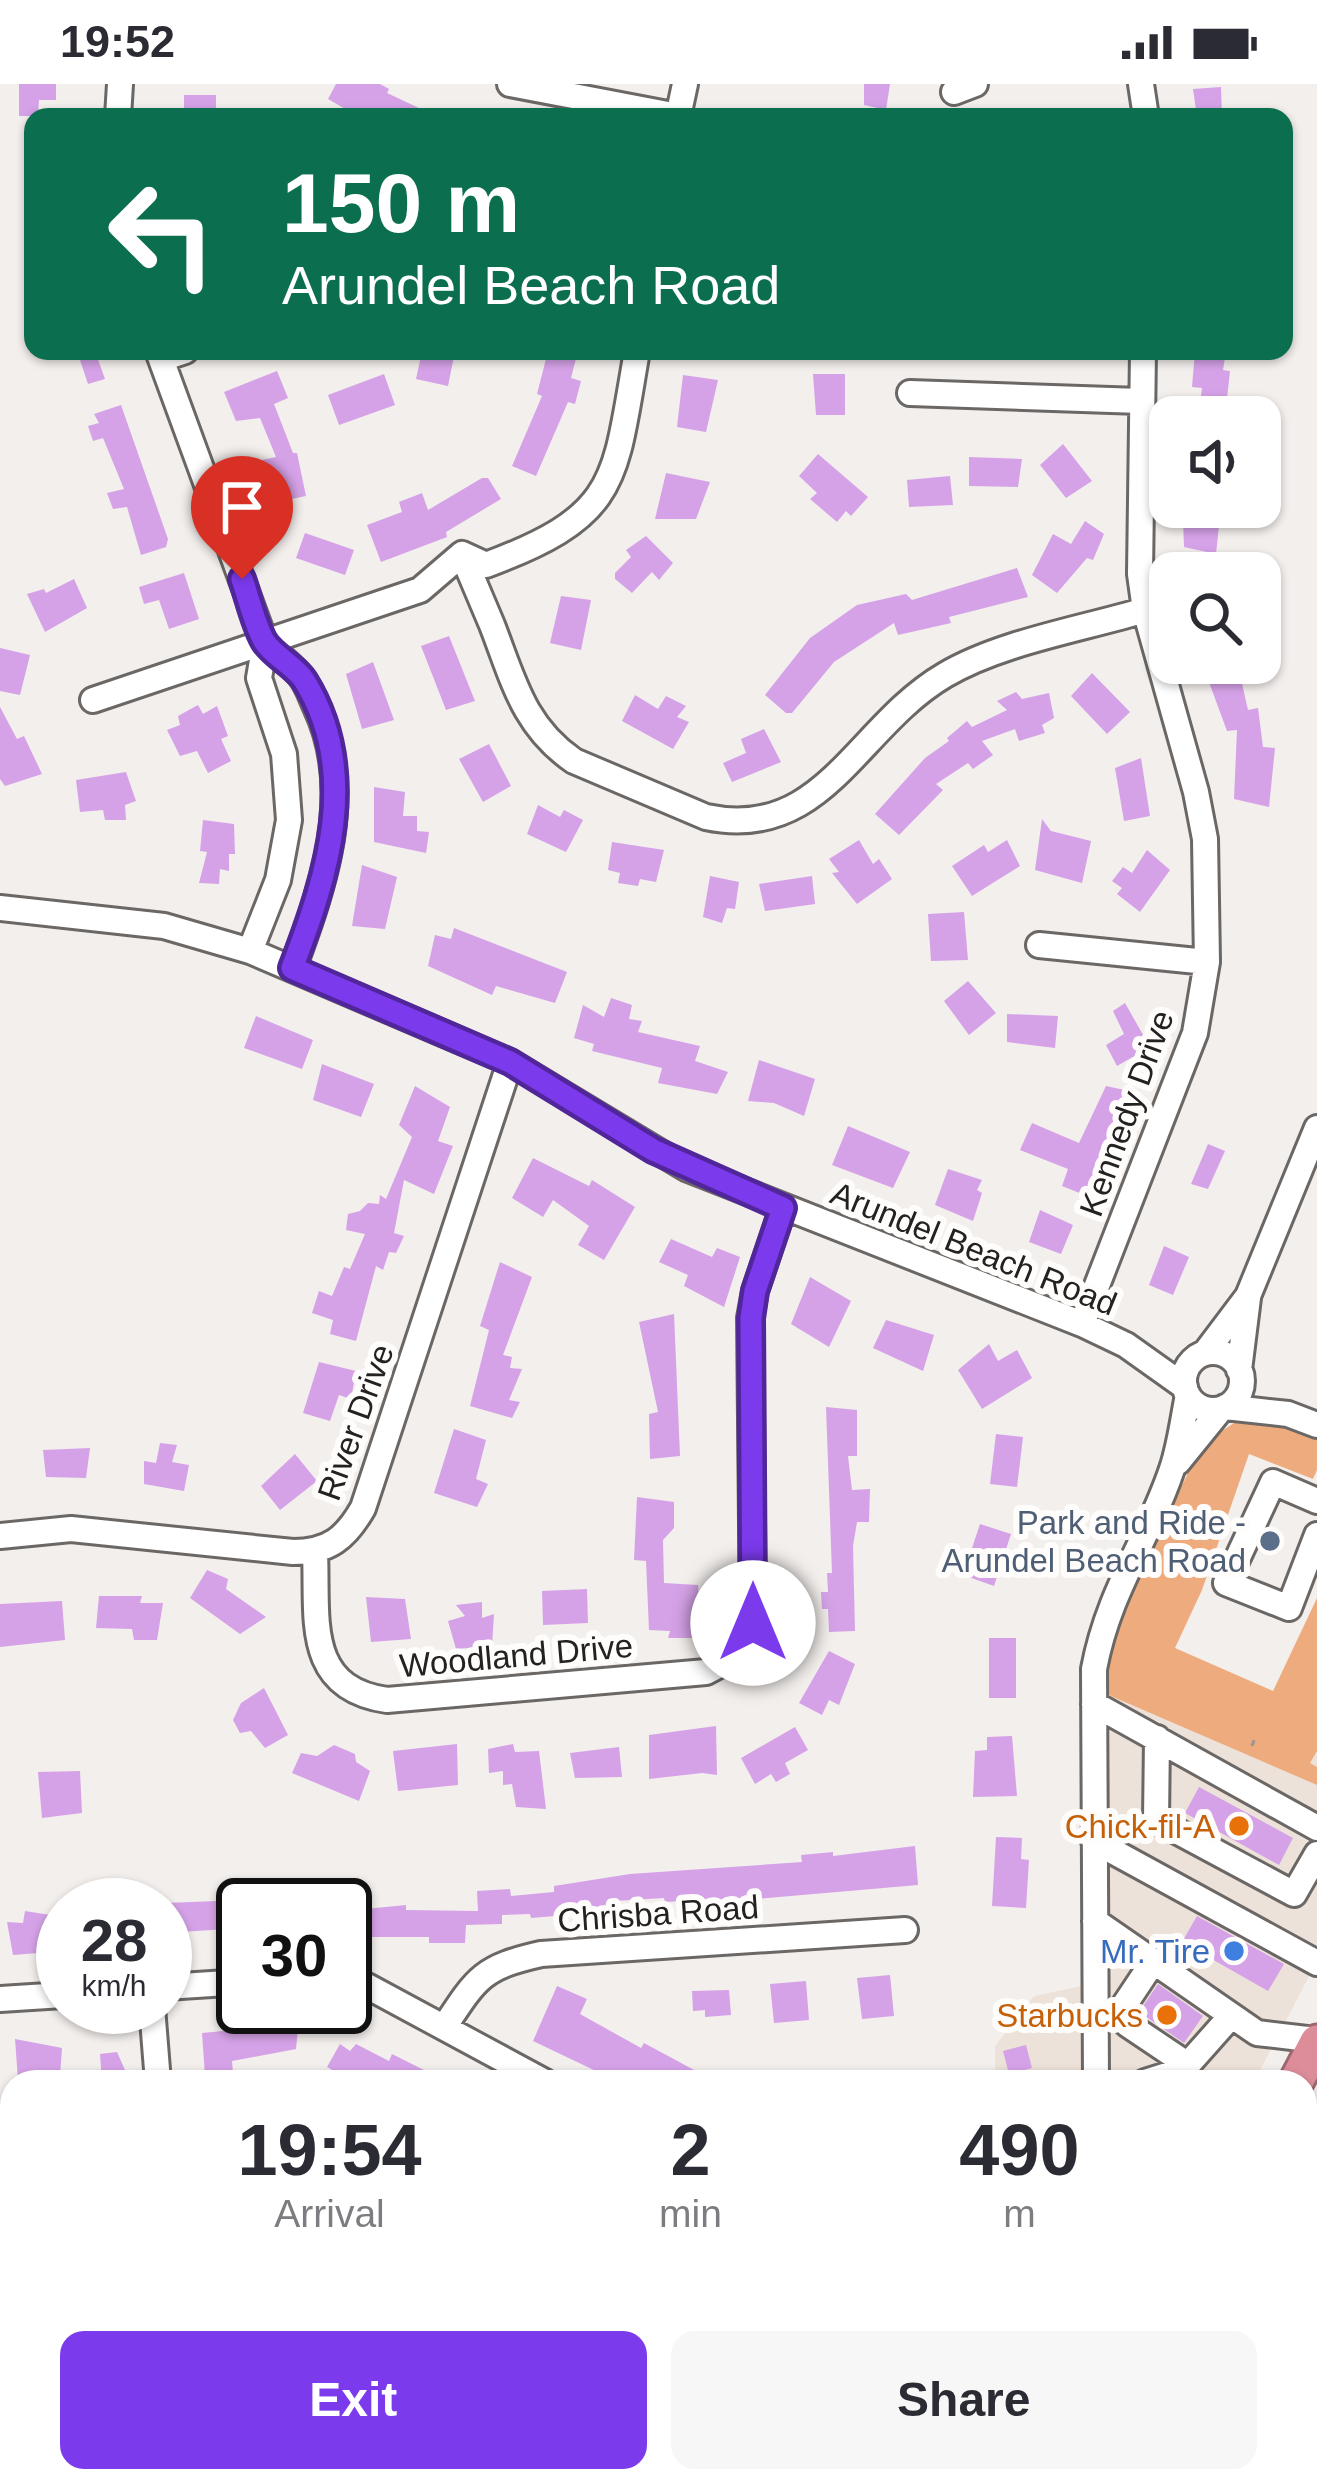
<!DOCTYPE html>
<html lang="en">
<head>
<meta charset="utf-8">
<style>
	body { margin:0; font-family:Helvetica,sans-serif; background:#f7f7f7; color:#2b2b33; height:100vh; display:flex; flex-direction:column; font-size:45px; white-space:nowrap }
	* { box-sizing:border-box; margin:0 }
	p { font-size:39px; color:#7c7c81 }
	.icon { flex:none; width:66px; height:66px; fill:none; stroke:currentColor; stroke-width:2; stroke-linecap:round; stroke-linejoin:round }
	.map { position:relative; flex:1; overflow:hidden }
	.drawer { position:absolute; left:0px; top:1986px; width:1317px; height:423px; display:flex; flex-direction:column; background:#fff; border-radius:36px 36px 0 0; box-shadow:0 3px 9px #0004 }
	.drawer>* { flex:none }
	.banner { position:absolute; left:24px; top:24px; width:1269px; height:252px; border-radius:24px; box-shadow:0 3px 9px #0004; background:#0b6e4f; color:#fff; overflow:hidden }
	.tools { position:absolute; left:1149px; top:312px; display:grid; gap:24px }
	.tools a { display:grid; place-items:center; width:132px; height:132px; border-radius:24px; background:#fff; box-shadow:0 3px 9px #0004; font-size:60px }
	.speed { position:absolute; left:36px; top:1794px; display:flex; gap:24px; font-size:60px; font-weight:700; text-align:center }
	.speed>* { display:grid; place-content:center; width:156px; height:156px; border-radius:50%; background:#fff; box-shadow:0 3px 9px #0004; line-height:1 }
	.speed small { font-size:30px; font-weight:400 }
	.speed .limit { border:6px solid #111; border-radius:18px; background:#fff; color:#111 }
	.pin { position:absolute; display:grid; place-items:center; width:102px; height:102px; color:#fff; margin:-123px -51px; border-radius:50% 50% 50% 0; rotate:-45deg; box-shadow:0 0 12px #0007 }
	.pin .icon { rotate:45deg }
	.me { position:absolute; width:132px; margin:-66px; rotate:0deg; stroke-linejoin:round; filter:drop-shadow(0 0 9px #0008) }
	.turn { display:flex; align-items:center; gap:42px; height:252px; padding:0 60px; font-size:54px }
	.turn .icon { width:156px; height:156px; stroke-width:2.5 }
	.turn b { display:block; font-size:84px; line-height:102px }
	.eta { display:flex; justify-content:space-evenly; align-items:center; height:204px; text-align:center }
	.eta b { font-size:72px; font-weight:700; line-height:84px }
	.cta { display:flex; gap:24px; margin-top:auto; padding:24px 60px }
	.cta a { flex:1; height:138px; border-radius:24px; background:#7c3aed; color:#fff; font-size:48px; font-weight:700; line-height:138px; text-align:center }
	.cta a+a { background:#f7f7f7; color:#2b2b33 }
	.status { display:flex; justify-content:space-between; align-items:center; height:84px; padding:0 60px; background:#fff; direction:ltr }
	.status svg { height:33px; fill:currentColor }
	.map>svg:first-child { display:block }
	.built { fill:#ede2da }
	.green { fill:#eeac7e }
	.building { fill:#d5a2e7 }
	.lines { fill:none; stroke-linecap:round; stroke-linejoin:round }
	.minor-casing { stroke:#6b6765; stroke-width:30 }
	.major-casing { stroke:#9c6870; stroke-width:36 }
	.highway-casing { stroke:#9c6870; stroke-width:39 }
	.path { stroke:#989593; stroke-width:3; stroke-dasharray:6 9; stroke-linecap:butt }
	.minor { stroke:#fff; stroke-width:24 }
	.major { stroke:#ebbbc2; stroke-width:30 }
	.highway { stroke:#dd8d9a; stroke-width:33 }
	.route-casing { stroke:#51269a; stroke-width:30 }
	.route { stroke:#7c3aed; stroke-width:21 }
	.service-dot { fill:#5c6f8a; stroke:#fffdfc; stroke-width:4.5 }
	.food-dot { fill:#e8710a; stroke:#fffdfc; stroke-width:4.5 }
	.shop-dot { fill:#3f7fe0; stroke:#fffdfc; stroke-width:4.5 }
	.labels { text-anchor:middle; stroke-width:12; stroke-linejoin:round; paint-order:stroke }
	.street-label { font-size:33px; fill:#242221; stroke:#fffdfc }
	.service-label { font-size:33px; fill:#4e5e75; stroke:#fffdfc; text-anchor:end }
	.food-label { font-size:33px; fill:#c56008; stroke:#fffdfc; text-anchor:end }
	.shop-label { font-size:33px; fill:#366cbe; stroke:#fffdfc; text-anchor:end }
</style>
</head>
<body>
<div class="status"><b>19:52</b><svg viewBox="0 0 49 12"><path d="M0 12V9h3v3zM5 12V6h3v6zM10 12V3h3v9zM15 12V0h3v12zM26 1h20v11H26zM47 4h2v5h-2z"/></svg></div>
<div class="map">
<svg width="1317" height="2407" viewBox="0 0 1317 2407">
	<rect width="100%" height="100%" fill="#f3efed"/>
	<path class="built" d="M1110,1602L1317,1645V1877L1254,1998H995V1962L1034,1912L1081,1902Z
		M1317,2141V2407H1181L1186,2397H1305V2164Z"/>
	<path class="green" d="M1237,1337H1265L1317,1355V1386L1313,1395L1249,1370L1202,1506L1175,1564L1273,1607L1317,1514V1667L1310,1679L1317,1683V1701L1104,1609L1099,1574L1202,1360Z"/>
	<path class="building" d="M19,0H56V16H39L38,32H19Z
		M336,0H380L389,5L387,9L438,33H359L328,15Z
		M864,0H890L886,26L864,21Z
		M1221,3L1222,33H1197L1193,5Z
		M184,11H216V33H184Z
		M95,267L105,295L88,300L78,270Z
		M422,267H455L448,302L416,295Z
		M548,267H578L571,294L581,297L575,320L568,318L536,392L512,382L542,312L537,310Z
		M1195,267H1226L1223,286L1230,287L1225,333H1198L1202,304L1192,303Z
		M277,287L288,314L274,320L293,369H297L306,412L271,419L262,376L276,373L260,334L236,337L224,308Z
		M384,290L395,321L339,341L328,311Z
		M813,290H845V331H816Z
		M683,291L718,296L706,348L677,343Z
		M121,321L168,455L166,463L141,471L127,423L113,425L107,409L124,405L103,354L93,357L88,342L99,339L94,330Z
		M1063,360L1092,397L1066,414L1040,381Z
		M818,370L868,413L851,432L846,427L837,438L810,415L817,409L799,392Z
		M969,373L1022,375L1018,403L969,402Z
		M666,389L710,398L696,435H655Z
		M950,392L953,421L909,423L907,396Z
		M482,394H488L501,415L446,448L447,453L381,478L367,441L402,428L399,418L422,409L428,426Z
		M1220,432L1216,470L1184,463L1183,434Z
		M1085,437L1104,450L1093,476L1087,474L1057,509L1032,491L1053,450L1071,460Z
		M305,449L354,466L345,491L296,474Z
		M646,452L673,479L659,496L652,488L632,509L615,495V489L631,473L626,466Z
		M1017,484L1028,513L949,533L951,539L898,551L894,539L834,578L792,629H786L765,611L810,554L857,521L906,510L912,516Z
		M184,489L199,535L169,545L159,516L144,520L139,503Z
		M74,495L87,524L45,548L27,510L44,505L46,509Z
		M561,512L591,516L581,566L550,559Z
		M449,552L475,617L446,626L421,562Z
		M0,564L30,571L20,611L0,607Z
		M373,578L394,636L362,645L346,590Z
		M1238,582L1248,626L1258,624L1263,663L1275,664L1269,723L1234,715L1237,646L1227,647L1206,590Z
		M1092,589L1130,628L1107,650L1071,612Z
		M1016,608L1022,615L1049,609L1054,634L1042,641L1045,649L1019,657L1015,645L982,657L993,671L973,685L968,679L936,700L943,706L899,751L875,730L925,674L949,657L947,654L967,637L972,643L1007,626L997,617Z
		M635,611L658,625L666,612L686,622L677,633L689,638L673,665L622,637Z
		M198,621L203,630L217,622L228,652L221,655L231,677L208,689L197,667L180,672L167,646L180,641L178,632Z
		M0,623L17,655L24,652L42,690L5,702L0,695Z
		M764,645L781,678L732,698L723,679L746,669L741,655Z
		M489,660L511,702L483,718L459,675Z
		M1141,674L1150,732L1124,737L1115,684Z
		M126,688L136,717L125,721L126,736H105L103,726L80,728L76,696Z
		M374,703L405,708L403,732H417V747L429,748L426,769L374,758Z
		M538,721L560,733L564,726L583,736L566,768L527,750Z
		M1042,735L1051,747L1091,757L1082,799L1035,786Z
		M203,736L234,740L235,770H229V787L220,785L219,800L199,799L207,768L200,767Z
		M859,756L873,780L879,775L892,795L857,820L832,789L839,788L829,775Z
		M1007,756L1020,782L972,812L952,782L984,761L988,768Z
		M612,758L664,766L656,798L640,795L638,802L618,799L620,789L608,786Z
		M1147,766L1170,786L1140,828L1117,810L1122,804L1112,797L1123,783L1132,789Z
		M362,781L397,793L385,845L352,842Z
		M710,792L739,798L735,825L727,824L722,839L703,833Z
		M812,792L815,820L765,827L759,800Z
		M964,828L968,876L931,877L928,830Z
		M454,844L567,888L555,919L496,902L492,911L428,882L435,851L451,855Z
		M968,897L996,929L969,951L944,917Z
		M611,914L632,921L629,935L642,937L638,948L700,962L695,977L728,988L717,1010L658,999L662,984L592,967L594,960L574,954L583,921L604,933Z
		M1125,919L1150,963L1117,982L1106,961L1124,950L1113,927Z
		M1007,930L1058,932L1055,964L1007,958Z
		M256,932L313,956L302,985L244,964Z
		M759,976L815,995L804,1032L774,1019L748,1017Z
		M322,980L374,1000L361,1033L313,1016Z
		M415,1002L450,1023L438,1057L453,1062L434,1110L404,1096L394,1149L404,1152L396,1169L389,1168L383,1186L376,1182L356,1257L330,1250L333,1236L312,1229L319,1207L332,1212L344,1183L350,1185L365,1150L346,1146L348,1130L360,1127L368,1119L379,1120L380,1111L386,1115L412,1053L399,1041Z
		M1106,1002L1129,1007L1101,1075L1105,1077L1087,1112L1062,1102L1068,1085L1020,1066L1032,1039L1079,1059Z
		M848,1042L910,1068L893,1104L832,1081Z
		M1208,1060L1225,1067L1208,1105L1191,1100Z
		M533,1074L589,1102L592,1096L635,1123L604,1176L578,1161L589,1142L553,1116L543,1133L512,1114Z
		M948,1085L982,1096L977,1106L982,1109L973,1137L935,1121Z
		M1040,1126L1073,1141L1061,1170L1029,1158Z
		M671,1155L712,1173L717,1164L740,1173L724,1223L684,1202L688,1191L659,1178Z
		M1164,1162L1189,1173L1173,1211L1149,1201Z
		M500,1178L532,1193L503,1271L512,1273L510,1284L522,1285L509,1316L520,1318L512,1334L470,1322L489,1246L480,1242Z
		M810,1193L851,1217L829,1263L791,1240Z
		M674,1230L680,1372L650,1375L649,1330L658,1328L639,1238Z
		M886,1236L934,1251L923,1287L873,1264Z
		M989,1260L998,1277L1017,1266L1032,1294L982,1325L958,1286Z
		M319,1278L356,1287L351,1315L339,1311L330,1337L303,1329Z
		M826,1323L857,1326V1372H848L852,1406L870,1405L869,1438H857L853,1462L855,1547L829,1548L828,1525H822L821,1508H828L827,1489H832Z
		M454,1345L486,1356L476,1395L488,1400L477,1423L434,1409Z
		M996,1350L1023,1353L1017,1403L990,1400Z
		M160,1359L177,1361L172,1378L189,1381L184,1407L144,1400V1377L156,1379Z
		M90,1364L86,1394L46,1393L43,1366Z
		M295,1370L317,1397L280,1426L261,1402Z
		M637,1413L674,1418V1444L663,1456L664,1499L698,1501L701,1554H668L670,1547L649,1546L646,1477L634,1476Z
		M980,1440L1011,1450L994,1502L963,1491Z
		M207,1486L228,1495L226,1505L266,1533L240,1550L190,1514Z
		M587,1505L588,1539L543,1541L542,1507Z
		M99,1512H142L140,1519H163L157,1556H134L132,1545L96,1544Z
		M366,1513L405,1515L411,1555L371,1558Z
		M62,1517L65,1556L0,1563V1520Z
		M482,1518V1534L494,1530L492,1562L456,1565L448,1537L465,1532L456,1521Z
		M989,1554H1016V1614H989Z
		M829,1567L855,1580L839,1621L829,1616L822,1631L799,1619Z
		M264,1604L288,1651L265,1664L251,1647L240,1649L233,1636L241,1619Z
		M716,1642L717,1691L702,1689L649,1695V1651Z
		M795,1643L808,1666L785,1679L790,1690L776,1698L771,1690L755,1700L741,1674Z
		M1012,1652L1017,1712L973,1713L975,1667L987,1666V1653Z
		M457,1660L458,1701L398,1707L393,1667Z
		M513,1660L515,1668L539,1667L546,1725L516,1723L512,1700L503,1701V1687L489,1689L488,1665Z
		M334,1661L355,1670L356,1678L370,1687L359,1717L292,1689L301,1669L317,1672Z
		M619,1663L622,1693L575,1694L570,1669Z
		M80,1687L82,1729L42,1734L38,1688Z
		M1199,1703L1293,1754L1279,1781L1185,1729Z
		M996,1753L1022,1754L1021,1775L1029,1776L1026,1824L992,1822Z
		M915,1762L918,1801L720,1818V1815L665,1818L664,1814L615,1817L616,1829L592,1832L591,1829L531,1834L530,1830L502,1831V1840L466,1841L465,1859H429V1853H345V1827L406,1821V1826L478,1827L477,1807L510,1805L511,1812L554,1808V1802L630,1790L802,1778L801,1771L833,1768V1772Z
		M243,1816V1844L165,1849V1819Z
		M25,1827L63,1833V1867L13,1871L7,1838L23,1839Z
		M1197,1832L1284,1880L1268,1907L1182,1858Z
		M890,1891L894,1932L862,1935L857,1894Z
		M806,1897L809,1936L774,1939L770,1900Z
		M1158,1900L1203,1932L1184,1959L1139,1928Z
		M557,1902L587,1915L580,1930L641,1964L644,1959L696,1987L690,1998H660L650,1993L647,1998H619L533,1957Z
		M729,1906L731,1931L705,1933V1926L693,1927L692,1907Z
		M255,1940L298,1944L296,1965L232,1977L233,1989L205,1992L202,1949L255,1944Z
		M15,1955L62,1964L60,1993L18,1996Z
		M340,1960L350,1967L356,1960L389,1977L392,1970L448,1998H354L327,1983Z
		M1026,1961L1032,1984L1009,1990L1003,1967Z
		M117,1968L125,1986L117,1990L118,1998H102L100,1970Z"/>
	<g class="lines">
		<g class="minor-casing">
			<path id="minor" d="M510,0L678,32
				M1141,0L1146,33
				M954,8L975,0
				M118,33L120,0
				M678,33L685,0
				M158,267L265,559C276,569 289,579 299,590C307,599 311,612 316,623C356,708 324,800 293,884
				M161,275L185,267
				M910,309L1140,317
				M462,470C472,494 482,517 492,541C513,595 523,642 574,677L706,733C824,758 856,643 945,591C1001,558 1082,545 1145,526
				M93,616L420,506L462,470L486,481C620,431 614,398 637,267
				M0,824L164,842L250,867L510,978L686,1084L1082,1240L1126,1261L1185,1303
				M1039,861L1207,878
				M250,867L278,796L289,736L284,670L259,594L265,559
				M1082,1240L1195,949L1207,878L1205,755L1196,708L1145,526L1140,490L1143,267
				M1184 1297a29 29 0 1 1 58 0a29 29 0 1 1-58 0Z
				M1205,1269L1248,1212L1317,1044
				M1239,1286L1248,1214
				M1225,1323L1288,1330L1317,1341
				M1178,1378L1221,1325
				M1317,1417L1273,1398L1226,1499L1289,1524L1317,1451
				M0,1452L71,1445L293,1468C329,1468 346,1454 363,1424L510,978
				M315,1468C318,1533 303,1604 387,1616L706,1588C730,1576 746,1566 753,1539L750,1234L755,1207L783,1124
				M1094,1620L1317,1744
				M1157,1654L1156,1736L1294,1810L1317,1770
				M1094,1757L1317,1879
				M1095,1837L1257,1949L1317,1956
				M1153,1878L1119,1929L1127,1940L1188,1981
				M345,1899L367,1902L545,1998
				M165,1903L243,1898
				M0,1915L63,1911
				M152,1923L158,1998
				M445,1942C477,1893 483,1883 541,1870L905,1846
				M1096,1998L1094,1585C1109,1505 1148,1457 1172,1385C1180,1362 1183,1335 1188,1311
				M1145,1998L1183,1986L1231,1932
				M1305,2137L1317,2143
				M0,2303L12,2297
				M255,2397L261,2407
				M897,2397L916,2407
				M945,2397L965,2407
				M433,2407L445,2397
				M1004,2407L1009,2397"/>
		</g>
		<g class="major-casing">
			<path id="major" d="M1305,2250L1317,2257"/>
		</g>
		<g class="highway-casing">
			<path id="highway" d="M1296,1998L1317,1958
				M1305,2099L1317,2077
				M1078,2407L1083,2397
				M1144,2407L1149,2397"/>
		</g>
		<path class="path" d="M1252,1662L1256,1651"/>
		<use href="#minor" class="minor"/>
		<use href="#major" class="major"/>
		<use href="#highway" class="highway"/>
	</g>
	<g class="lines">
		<g class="route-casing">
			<path id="route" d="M242,495C249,515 254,539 264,557C273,572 294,581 304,596C361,687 328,791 292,884L510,978L653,1066L783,1124L755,1207L751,1234L753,1539"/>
		</g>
		<use href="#route" class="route"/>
	</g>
	<circle class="service-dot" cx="1270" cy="1457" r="12"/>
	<g class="food-dot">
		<circle cx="1239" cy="1742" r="12"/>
		<circle cx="1167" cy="1931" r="12"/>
	</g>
	<circle class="shop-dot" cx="1234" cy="1867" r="12"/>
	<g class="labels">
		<g class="street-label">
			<text transform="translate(1126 1029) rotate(-70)" y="12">Kennedy Drive</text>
			<text transform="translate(974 1164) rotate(22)" y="12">Arundel Beach Road</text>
			<text transform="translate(355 1338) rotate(-70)" y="12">River Drive</text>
			<text transform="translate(516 1571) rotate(-5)" y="12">Woodland Drive</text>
			<text transform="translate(658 1829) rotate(-4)" y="12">Chrisba Road</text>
		</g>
		<g class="service-label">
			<text x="1246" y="1450">Park and Ride -<tspan x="1246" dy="38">Arundel Beach Road</tspan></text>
		</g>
		<g class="food-label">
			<text x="1215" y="1754">Chick-fil-A</text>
			<text x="1143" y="1943">Starbucks</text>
		</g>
		<g class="shop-label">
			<text x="1210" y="1879">Mr. Tire</text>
		</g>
	</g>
</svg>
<div class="tools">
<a><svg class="icon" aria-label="sound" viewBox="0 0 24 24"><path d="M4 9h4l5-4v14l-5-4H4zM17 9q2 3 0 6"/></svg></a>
<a><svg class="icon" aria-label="search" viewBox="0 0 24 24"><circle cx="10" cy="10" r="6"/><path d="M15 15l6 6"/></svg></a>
</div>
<div class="speed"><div>28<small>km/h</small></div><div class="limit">30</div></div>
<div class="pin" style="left:242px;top:495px;background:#d93025"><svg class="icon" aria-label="arrive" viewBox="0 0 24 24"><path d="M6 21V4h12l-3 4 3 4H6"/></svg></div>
<svg class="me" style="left:753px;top:1539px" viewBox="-20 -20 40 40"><circle r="19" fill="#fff"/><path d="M0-13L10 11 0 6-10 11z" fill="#7c3aed"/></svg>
<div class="banner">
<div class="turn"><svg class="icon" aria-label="left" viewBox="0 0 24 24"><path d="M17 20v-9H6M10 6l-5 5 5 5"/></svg><div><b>150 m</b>Arundel Beach Road</div></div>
</div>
<section class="drawer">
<div class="eta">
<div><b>19:54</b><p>Arrival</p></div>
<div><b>2</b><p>min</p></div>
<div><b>490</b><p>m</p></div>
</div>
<div class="cta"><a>Exit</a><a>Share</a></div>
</section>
</div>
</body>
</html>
